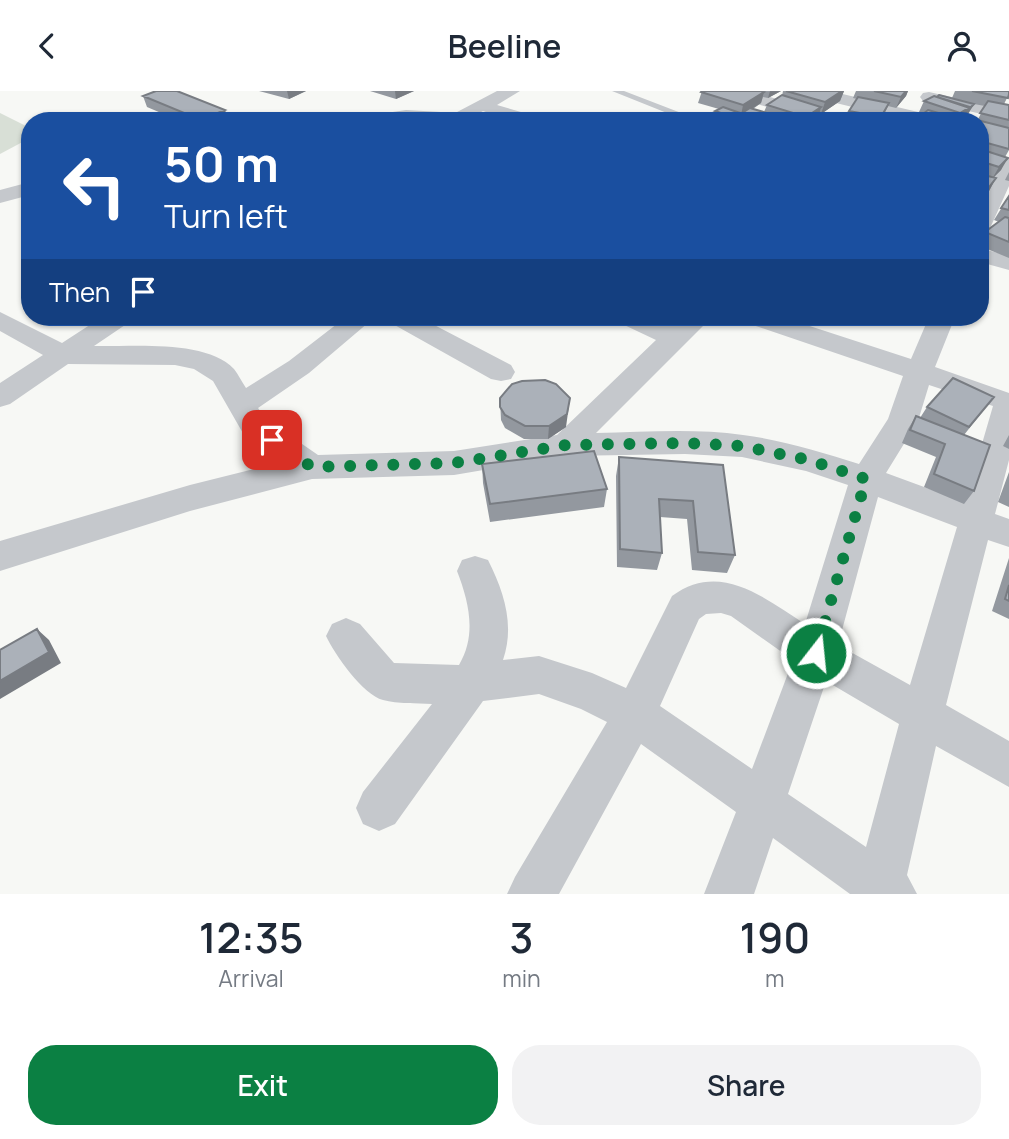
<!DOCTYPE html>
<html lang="en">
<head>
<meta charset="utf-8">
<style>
	body { margin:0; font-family:Manrope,sans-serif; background:#f2f2f3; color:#1f2937; height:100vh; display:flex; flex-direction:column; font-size:26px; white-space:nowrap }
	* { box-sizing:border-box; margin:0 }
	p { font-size:23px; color:#747a83 }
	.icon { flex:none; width:38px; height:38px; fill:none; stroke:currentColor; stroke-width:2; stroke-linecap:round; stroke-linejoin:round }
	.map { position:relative; height:803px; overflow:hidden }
	.side { display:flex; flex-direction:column; background:#fff; flex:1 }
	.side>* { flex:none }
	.banner { position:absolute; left:21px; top:21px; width:968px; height:214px; border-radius:28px; box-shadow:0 2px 5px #0004; background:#1a4fa0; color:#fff; overflow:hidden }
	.pin { position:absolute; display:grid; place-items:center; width:60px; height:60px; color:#fff; margin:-30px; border-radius:14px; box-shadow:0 4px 10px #0006 }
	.me { position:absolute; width:77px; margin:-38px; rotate:16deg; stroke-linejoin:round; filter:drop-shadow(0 0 5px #0008) }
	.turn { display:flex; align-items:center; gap:24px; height:147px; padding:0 28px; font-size:32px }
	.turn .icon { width:91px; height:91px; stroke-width:2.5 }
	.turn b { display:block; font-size:49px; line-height:60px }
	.then { display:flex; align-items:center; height:66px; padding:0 28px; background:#0003; gap:14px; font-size:26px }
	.eta { display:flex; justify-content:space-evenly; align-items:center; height:119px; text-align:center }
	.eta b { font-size:42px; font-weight:600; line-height:49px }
	.primary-button { display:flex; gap:14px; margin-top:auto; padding:14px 28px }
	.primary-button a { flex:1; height:80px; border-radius:28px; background:#0b8043; color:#fff; font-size:28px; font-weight:600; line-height:80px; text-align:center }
	.primary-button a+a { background:#f2f2f3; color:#1f2937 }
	header { display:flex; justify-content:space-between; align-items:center; height:91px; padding:0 28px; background:#fff; font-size:32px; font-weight:600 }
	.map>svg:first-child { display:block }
	.green { fill:#d8dfd6 }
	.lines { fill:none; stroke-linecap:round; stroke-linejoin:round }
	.lane { fill:#c5c8cc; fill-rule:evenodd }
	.street { fill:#c5c8cc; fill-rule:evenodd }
	.wall { fill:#93989f }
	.shaded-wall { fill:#787c82 }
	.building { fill:#abb1b9; stroke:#787c82; stroke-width:2 }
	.route { stroke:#0b8043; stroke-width:12; stroke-dasharray:0 21.6 }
</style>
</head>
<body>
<header><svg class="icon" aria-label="back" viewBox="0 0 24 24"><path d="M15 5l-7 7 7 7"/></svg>Beeline<svg class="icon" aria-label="person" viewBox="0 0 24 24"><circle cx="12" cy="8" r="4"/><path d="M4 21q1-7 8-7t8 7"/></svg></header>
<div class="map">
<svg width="1009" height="803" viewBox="0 0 1009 803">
	<rect width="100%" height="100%" fill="#f7f8f5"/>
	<path class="green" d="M0,22L30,37V47L0,63Z"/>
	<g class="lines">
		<path class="lane" d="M612,0H624L702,30H687Z
			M406,19L458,22L463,25L458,28L406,25L364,30H333Z"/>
		<path class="street" d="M497,0H520L497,14L538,26L541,30H512L483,20L464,30H440Z
			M721,0H749L820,20L823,24L814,29L724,4Z
			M800,0H830L939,26L942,30H910L803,4Z
			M929,1L1009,19V29L923,10L920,6L923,2Z
			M1009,67V95L991,135L988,140L980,142V112L999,73L1002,69Z
			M30,91V104L0,112V99Z
			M980,157L1009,165V179L980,171Z
			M0,221L62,252L102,226H132L128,232L94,255C132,256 206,248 234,278C238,283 242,291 246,297L289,270L346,226H375L309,282L258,317L266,328L318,364L454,360L557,344L656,249L620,232L616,226H650L671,235L683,226H712L596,342C645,341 695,337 743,344C782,349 821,361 859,373L888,328L903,285L747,232L743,226H782L911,268L929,226H955L935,276L1009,302V369L995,423L1009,428V456L988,449L946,614L1009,650V696L936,655L907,784L917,803H850L773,747L754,803H704L736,721L641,653L559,803H507L515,786L607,631L581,618L539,603L483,610L395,733L379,740L363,733L356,717L363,701L432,613C416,612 398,613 383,609C363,604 335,564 326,545L332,533L346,527L360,533L394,572L459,574C477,544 469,511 457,480L462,469L475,465L488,469C504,501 515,534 503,569L539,565L592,582L626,597L672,505C720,470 763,506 805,533L848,394L806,380L742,366L685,363L566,365L454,384L312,388L190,420L0,480V450L190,394L282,371L244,344L213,290L194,278L175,274L68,273L10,313L0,316V292L43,264L0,240ZM929,294L993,315L965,411L886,382L918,330ZM878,406L957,436L910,594L838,554ZM721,522L731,525L793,569L752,678L660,615L699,528L706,523ZM826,590L899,633L866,756L788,703Z
			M387,226H419L511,274L515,281L511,288L501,290L491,288L391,232Z"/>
	</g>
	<path class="wall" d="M259,0H306L289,8Z
		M370,0H414L396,8Z
		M702,0H781L768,7L763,6L761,12L753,18L764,21L767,14L782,5L783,0H844L840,10L821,23L819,22L818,28L814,30H740L742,24L739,25V28L735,30H725L714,26L715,20L719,18L698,12Z
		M856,0H908L906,5L896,17L888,15L881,30H827L847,27L849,20L857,8L853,7Z
		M955,0H1009V3L1004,13L1009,14V59L1005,66L1001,79L993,87H996L989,100L980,111V30H977L985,15L974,13L965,28L963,29L919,21L924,10L952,7Z
		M143,5L225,19L228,30H180L147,16Z
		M1009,81V90L1005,89Z
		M1009,105V167L980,155V149L985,141L999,131L994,129Z
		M994,306L964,344L974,400L964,413L924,396L936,366L902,352L908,338L916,325L920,327L927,316Z
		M500,307L566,336L548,348H524L505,337L501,329Z
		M1009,344V358L1003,355Z
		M619,366L723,374L735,464L727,482L692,479L687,428L660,426L662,462L657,479L617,476L616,385Z
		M482,373L607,398L604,416L490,431L483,392Z
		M1009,381V416L998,411Z
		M1009,467V528L992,520Z"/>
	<path class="shaded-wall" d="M287,0H306L289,8Z
		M395,0H414L396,8Z
		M770,0H781L768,7Z
		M842,0H844L840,10L821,23L825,11Z
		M906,0H908L906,5L896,17L901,6Z
		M764,1L761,12L745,22H742L741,25L743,14Z
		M974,13L965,28L961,30H956L960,22Z
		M821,16L818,28L814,30H804L806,26Z
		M225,19L228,30H202L201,29Z
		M740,22L739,28L735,30H731L732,26Z
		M1008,67L1001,79L992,88L999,76Z
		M996,87L989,100L980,111V108Z
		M570,307L566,336L548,348L549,335Z
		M37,538L49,549L61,572L0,608V590Z"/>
	<path class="building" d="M156,0H177L225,19L201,29L143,5Z
		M702,0H761L764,1L743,14L701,1Z
		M786,0H842L825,11Z
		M874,0H906L901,6Z
		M972,0H1009V3L1008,7Z
		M782,4L821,16L806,26L767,14Z
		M939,4L974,13L970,17L937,6Z
		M934,5L970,16L960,22L924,10Z
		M858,6L889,12L881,26L849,20Z
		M988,10L1009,14V29L980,22Z
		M723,16L740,22L732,26L715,20Z
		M750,17L794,30H770L742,22Z
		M928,19L966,30H914Z
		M678,24L696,30H669Z
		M834,24L855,30L827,29Z
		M981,30L1009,37V58L980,50V32Z
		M980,58L1008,67L999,76L980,70Z
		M980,83L996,87L980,108Z
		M1009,105V119L1001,117Z
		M1005,126L1009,127V151L985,141Z
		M953,287L994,306L969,336L927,316Z
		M545,289L556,293L570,307L567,323L549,335H525L505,324L500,316V307L512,293L522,290Z
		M916,325L990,354L974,400L934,383L945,353L910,339Z
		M594,360L607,398L490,413L482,373Z
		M619,366L723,374L735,464L698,461L693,410L659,408L662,462L620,458Z
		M1009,494V510L1005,508Z
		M37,538L49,561L0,590V559Z"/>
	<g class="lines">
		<path class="route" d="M272,349L312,376L454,372L566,354L685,352L742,355L809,369L866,388L816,562"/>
	</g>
</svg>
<div class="pin" style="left:272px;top:349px;background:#d93025"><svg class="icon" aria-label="arrive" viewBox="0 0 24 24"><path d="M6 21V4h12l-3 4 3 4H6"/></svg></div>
<svg class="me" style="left:816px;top:562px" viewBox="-20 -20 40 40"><circle r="17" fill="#0b8043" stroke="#fff" stroke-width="3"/><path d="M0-11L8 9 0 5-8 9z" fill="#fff"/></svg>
<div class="banner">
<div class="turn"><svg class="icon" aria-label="left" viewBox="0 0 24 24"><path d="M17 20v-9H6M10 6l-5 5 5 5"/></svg><div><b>50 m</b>Turn left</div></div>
<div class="then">Then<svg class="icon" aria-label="arrive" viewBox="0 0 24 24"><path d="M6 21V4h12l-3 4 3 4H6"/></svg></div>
</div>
</div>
<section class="side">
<div class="eta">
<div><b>12:35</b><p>Arrival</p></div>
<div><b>3</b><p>min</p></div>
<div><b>190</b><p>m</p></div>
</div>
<div class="primary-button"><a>Exit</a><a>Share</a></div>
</section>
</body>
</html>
